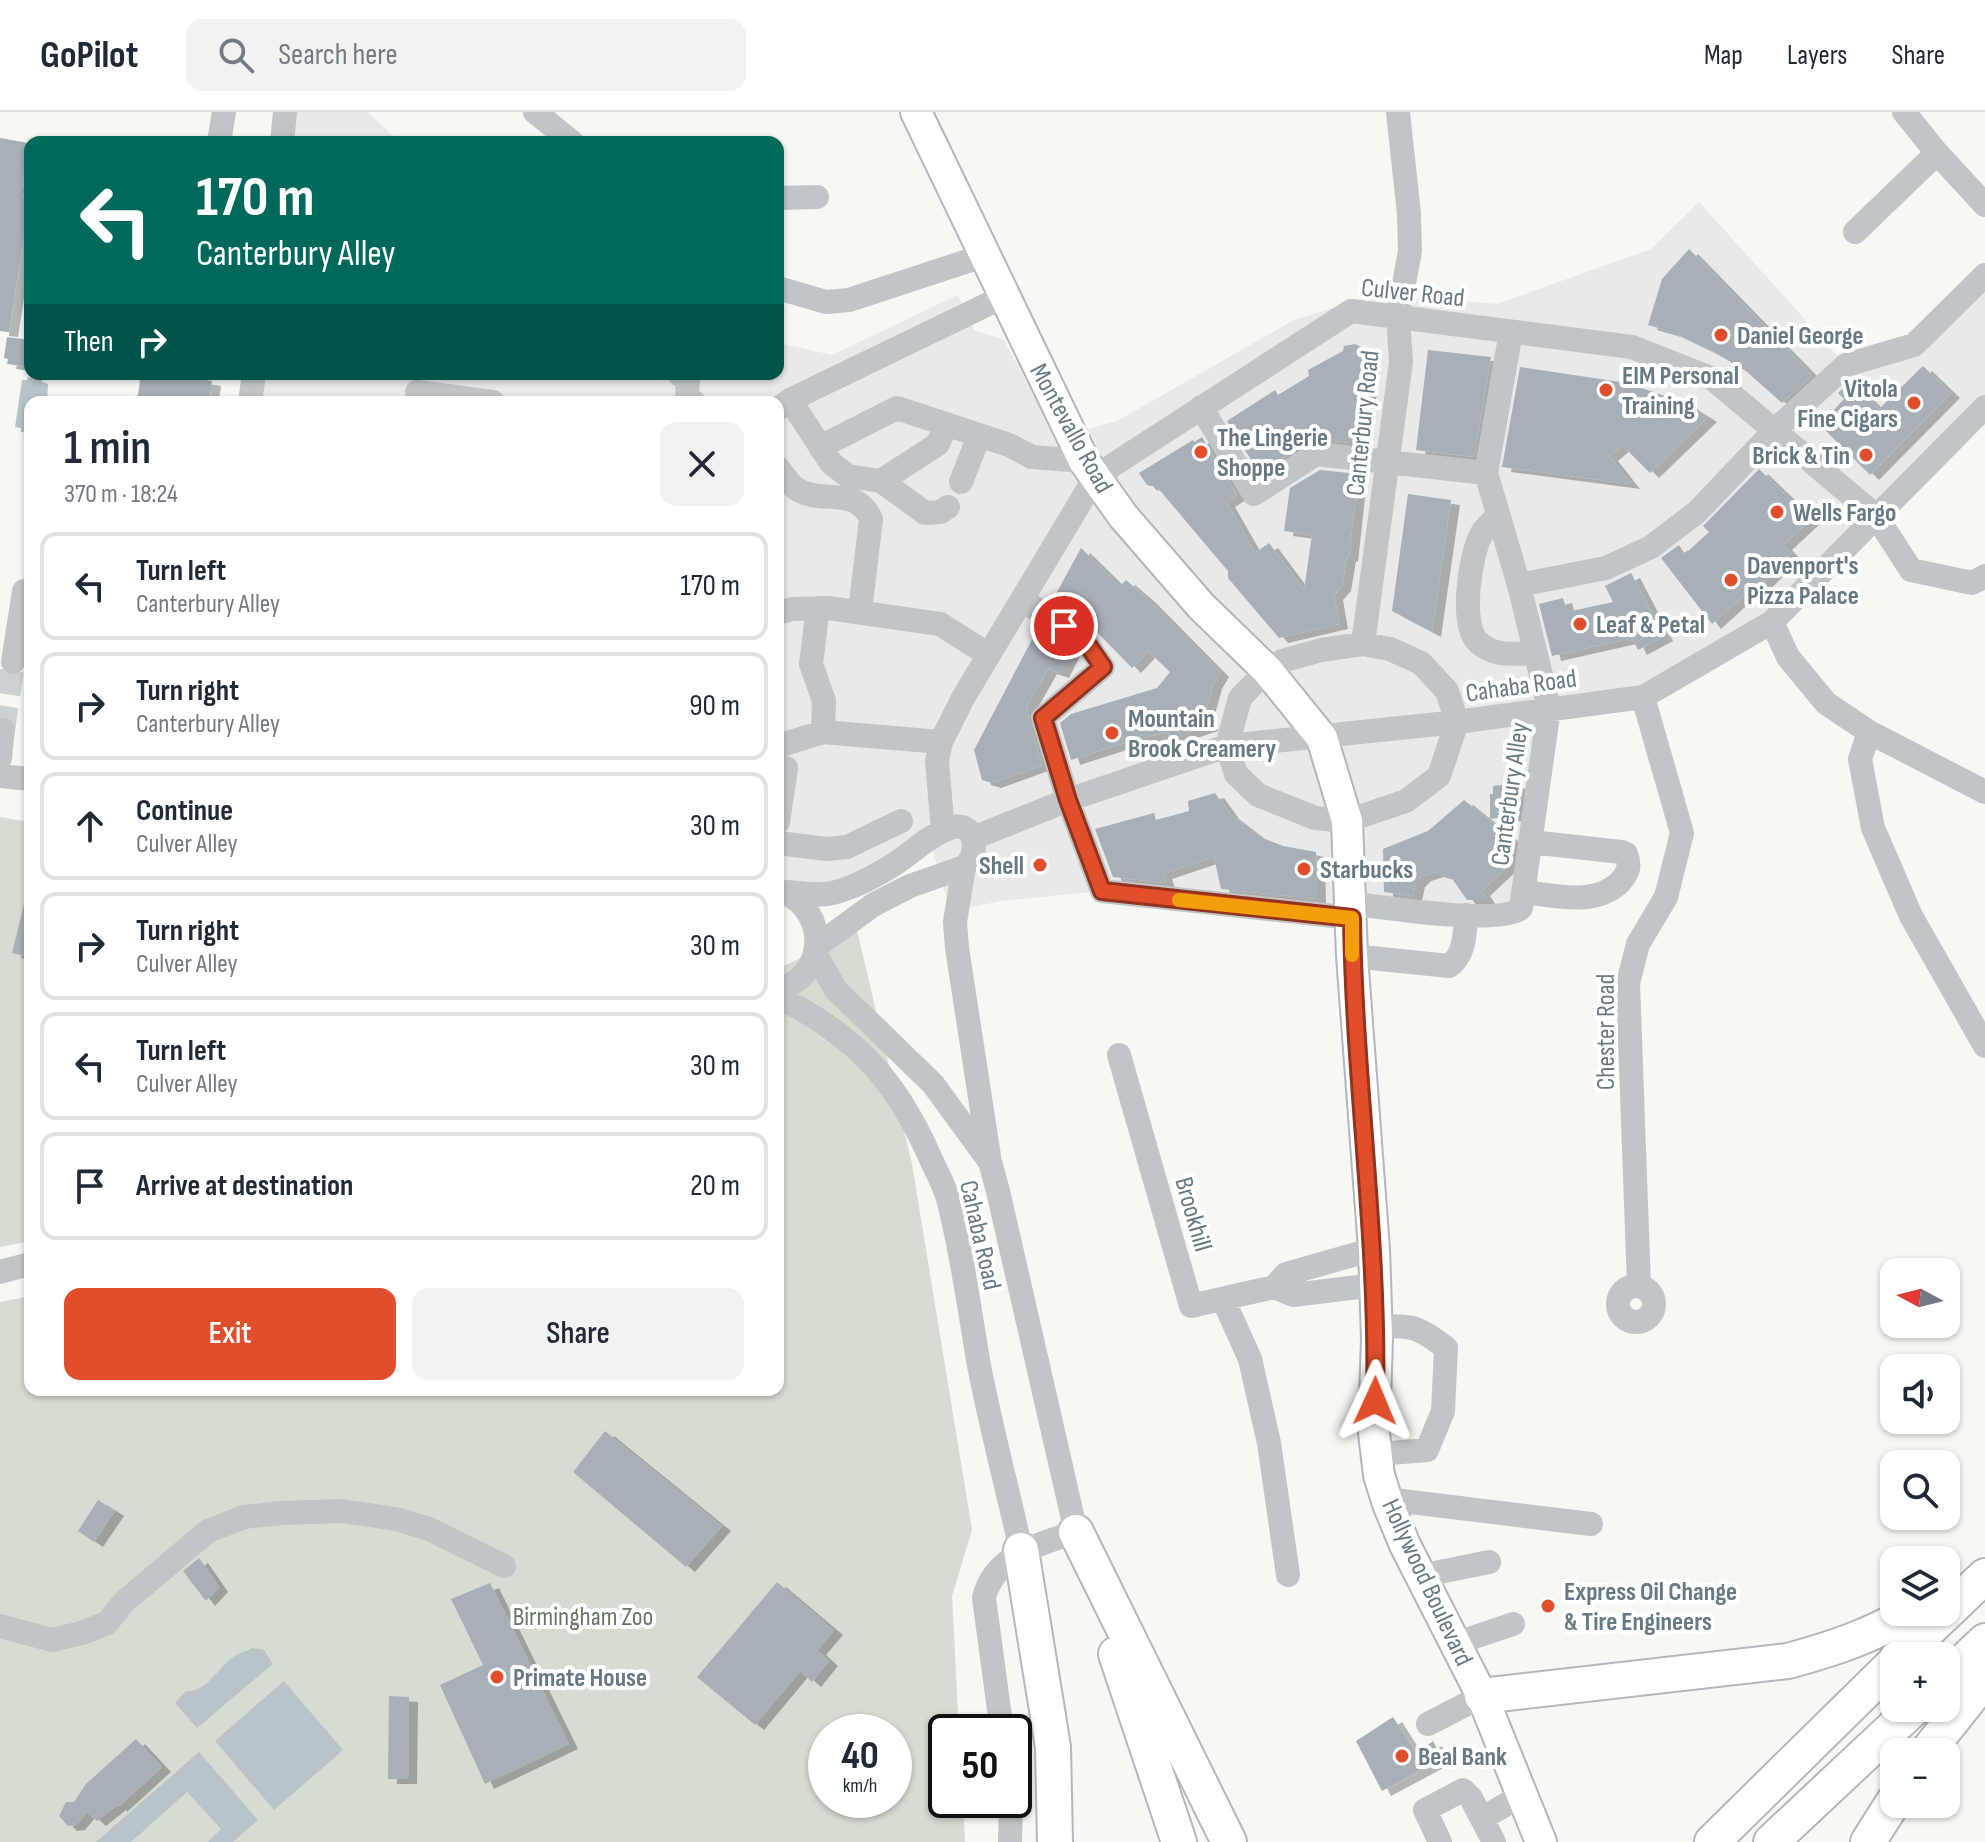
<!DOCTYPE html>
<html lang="en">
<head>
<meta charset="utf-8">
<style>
	body { margin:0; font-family:"Sofia Sans Condensed",sans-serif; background:#f2f2f3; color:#1f2937; height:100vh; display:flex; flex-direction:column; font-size:30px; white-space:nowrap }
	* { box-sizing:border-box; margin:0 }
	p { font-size:26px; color:#747a83 }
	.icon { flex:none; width:44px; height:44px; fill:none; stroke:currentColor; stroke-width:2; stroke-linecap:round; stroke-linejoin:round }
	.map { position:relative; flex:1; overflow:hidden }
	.sheet { position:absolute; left:24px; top:284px; width:760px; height:1000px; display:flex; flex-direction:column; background:#fff; border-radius:16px; box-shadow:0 2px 6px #0004 }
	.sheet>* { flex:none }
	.banner { position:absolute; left:24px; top:24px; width:760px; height:244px; border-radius:16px; box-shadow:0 2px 6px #0004; background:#00695c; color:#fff; overflow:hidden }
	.needle { width:52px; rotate:277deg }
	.controls { position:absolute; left:1880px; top:1146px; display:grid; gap:16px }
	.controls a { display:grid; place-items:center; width:80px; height:80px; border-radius:16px; background:#fff; box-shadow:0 2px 6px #0004; font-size:40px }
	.speed { position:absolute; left:808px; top:1602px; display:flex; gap:16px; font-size:40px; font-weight:700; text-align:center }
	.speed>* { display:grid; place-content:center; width:104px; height:104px; border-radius:50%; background:#fff; box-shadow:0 2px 6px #0004; line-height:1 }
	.speed small { font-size:20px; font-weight:400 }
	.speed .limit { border:4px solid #111; border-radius:12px; background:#fff; color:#111 }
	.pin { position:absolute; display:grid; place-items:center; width:68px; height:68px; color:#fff; margin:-34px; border:4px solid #fff; border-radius:50%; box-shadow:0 2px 8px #0007 }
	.me { position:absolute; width:88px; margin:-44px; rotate:1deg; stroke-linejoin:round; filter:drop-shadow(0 0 6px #0008) }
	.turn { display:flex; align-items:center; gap:28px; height:168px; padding:0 40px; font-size:36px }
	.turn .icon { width:104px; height:104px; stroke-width:2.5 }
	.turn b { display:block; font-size:56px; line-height:68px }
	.then { display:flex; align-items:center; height:76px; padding:0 40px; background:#0003; gap:16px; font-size:30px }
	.round { display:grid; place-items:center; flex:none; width:84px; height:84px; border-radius:16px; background:#f2f2f3 }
	.summary { display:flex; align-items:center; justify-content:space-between; height:136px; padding:0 40px }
	h1 { font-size:48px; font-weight:600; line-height:60px }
	.primary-button { display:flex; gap:16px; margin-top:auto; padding:16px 40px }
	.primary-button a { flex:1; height:92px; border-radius:16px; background:#e04e2c; color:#fff; font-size:32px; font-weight:600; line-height:92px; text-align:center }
	.primary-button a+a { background:#f2f2f3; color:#1f2937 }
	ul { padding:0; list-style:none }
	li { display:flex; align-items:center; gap:24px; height:108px; margin:0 16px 12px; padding:0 24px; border:4px solid #e0e1e3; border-radius:16px }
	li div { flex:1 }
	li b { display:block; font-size:30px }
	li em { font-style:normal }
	header { display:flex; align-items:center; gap:48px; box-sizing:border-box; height:112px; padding:0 40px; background:#fff; border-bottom:2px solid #e0e1e3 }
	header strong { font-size:38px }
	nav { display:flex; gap:44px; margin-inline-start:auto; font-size:28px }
	.search { width:560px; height:72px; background:#f2f2f3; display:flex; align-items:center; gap:20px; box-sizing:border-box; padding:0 28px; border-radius:16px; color:#747a83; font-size:30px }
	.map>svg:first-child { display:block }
	.built { fill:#e8e9e8 }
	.green { fill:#d7dcd3; fill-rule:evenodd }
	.water { fill:#b8c4c8 }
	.building { fill:#a7b0b6; filter:url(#shadow) }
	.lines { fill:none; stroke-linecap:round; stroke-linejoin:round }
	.minor-tunnel { stroke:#ccd1d3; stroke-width:24; stroke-dasharray:24 12; stroke-linecap:butt }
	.major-casing { stroke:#b2b7bb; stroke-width:34 }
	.highway-casing { stroke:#b4b8bb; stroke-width:38 }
	.minor { stroke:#c1c5c8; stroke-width:24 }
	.major { stroke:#fff; stroke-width:30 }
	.highway { stroke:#fff; stroke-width:34 }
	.route-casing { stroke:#92331d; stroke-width:20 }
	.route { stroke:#e04e2c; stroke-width:14 }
	.slow { stroke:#f59e0b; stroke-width:14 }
	.poi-dot { fill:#e04e2c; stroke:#fff; stroke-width:3 }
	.labels { text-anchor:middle; stroke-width:8; stroke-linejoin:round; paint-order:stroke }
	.street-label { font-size:26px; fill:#677985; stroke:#fff }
	.poi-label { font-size:26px; font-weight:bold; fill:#677985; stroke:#fff; text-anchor:start }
	.park-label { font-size:26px; fill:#667762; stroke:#fff }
</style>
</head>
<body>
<header>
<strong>GoPilot</strong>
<div class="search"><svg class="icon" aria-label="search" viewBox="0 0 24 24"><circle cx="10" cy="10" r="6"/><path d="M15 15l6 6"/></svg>Search here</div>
<nav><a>Map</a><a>Layers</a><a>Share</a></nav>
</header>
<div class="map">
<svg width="1985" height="1730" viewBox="0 0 1985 1730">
	<defs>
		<filter id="shadow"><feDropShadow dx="9" dy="5" stdDeviation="0" flood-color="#0004"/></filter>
	</defs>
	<rect width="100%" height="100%" fill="#f7f7f4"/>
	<path class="built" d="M292,0H368L399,30H289Z
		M1699,90L1846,253L1914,232L1985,163V295L1798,485L1643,585L1549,597L1531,730L1506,803L1102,779L1000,789L951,800L931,733L834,778L778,772V290H262L265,262H778V231L832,243L958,183L974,218L1004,228L1056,326L1117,309L1294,208L1378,182L1497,192L1651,137Z"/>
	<path class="green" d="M0,705L30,710V1129L0,1135Z
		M857,818L912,1052L972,1418L952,1484L959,1620H946V1688H963L965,1730H0V1190L30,1184V1278H778V857ZM826,1620H894V1688H826Z"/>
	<path class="water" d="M28,265L42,267V270L48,272L47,290H30V321L21,320V316L15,315L22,268H27Z
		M252,1536L264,1538L273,1552L197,1616L175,1591L186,1579C204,1581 216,1560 228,1549C236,1542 244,1540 252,1536Z
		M284,1569L343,1638L274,1698L215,1629Z
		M199,1640L258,1708L233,1730H208L221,1717L187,1680L131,1730H96Z"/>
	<path class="building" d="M0,26L28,31L22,75H25L23,85L27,86L25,118L9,220L0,219Z
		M1689,137L1812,263L1782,291L1746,259L1712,239L1672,220L1648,213L1662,167Z
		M7,225L30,228V255L7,252L8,247L4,246Z
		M1355,232L1366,237L1372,247L1360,332L1318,327L1309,329L1259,361L1227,309L1275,278L1278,283L1309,264L1308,258L1343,239L1344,234Z
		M1428,238L1491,245L1474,345L1416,338Z
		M1923,254L1951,281L1870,363L1820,313L1844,287L1838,281L1851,269L1879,297Z
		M1520,255L1627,271L1686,291L1708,305L1650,361L1622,333L1609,344L1631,372L1502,355Z
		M141,262H182V264L212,269L209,290H137Z
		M1202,325L1237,383L1226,390L1255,441L1269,431L1304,478L1312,423L1284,419L1290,376L1320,358L1358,362L1349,445L1347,444L1342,474L1334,483L1339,512L1279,526L1228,466V459L1157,375L1147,373L1139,361L1193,328L1194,330Z
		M1759,357L1811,407L1783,433L1791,442L1761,473L1758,470L1712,512L1661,446L1679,433L1685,442L1709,420L1703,414Z
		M1408,382L1451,388L1432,520L1392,499Z
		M1081,436L1120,474L1126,468L1147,486L1220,560L1213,572L1205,601L1209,614L1170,627L1168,620L1130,629L1071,648L1060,611L1071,602L1157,576L1170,560L1148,539L1132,556L1091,514L1052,489Z
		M1631,461L1664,524L1638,538L1632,526L1552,544L1539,492L1563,486L1567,500L1613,490L1605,474Z
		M1038,516L1072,537L1060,561L1048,557L1027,594L1029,610L1042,653L992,671L982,668L974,638Z
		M1523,671L1519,703L1490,707V682H1493V674Z
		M1215,681L1230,702L1260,725L1283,734L1316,740L1317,787L1221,777L1214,745L1163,762L1166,771L1113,765L1095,717L1154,701L1156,708L1189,699L1188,689Z
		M1464,688L1515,729L1512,750L1481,779L1487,788H1467L1451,765L1435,760L1422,764L1416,770L1413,784L1384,780L1383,737L1428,719Z
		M24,792L30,793V845L12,841Z
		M605,1319L722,1414L686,1455L573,1360Z
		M98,1388L115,1399L94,1430L78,1419Z
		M199,1446L219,1475L206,1489L183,1459Z
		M777,1470L834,1518L817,1538L829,1549L812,1570L800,1559L755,1613L697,1565Z
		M490,1471L569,1632L485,1672L440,1573L483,1553L451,1487Z
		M389,1584L409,1585L408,1667H388Z
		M1393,1605L1416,1641L1433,1629L1442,1647L1382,1679L1356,1629Z
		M136,1627L162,1655L118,1695L117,1693L97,1709L87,1700L76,1713L68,1714L59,1704L66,1690H74L86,1672Z"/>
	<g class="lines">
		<path class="minor-tunnel" d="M3,618L13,550"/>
		<g class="major-casing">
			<path id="major" d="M916,0L1084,349L1123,404L1201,494L1267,558L1322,626L1347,709L1352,844L1374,1137L1377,1226L1374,1321L1379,1363L1388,1392L1405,1433L1482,1584L1541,1730"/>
		</g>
		<g class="highway-casing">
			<path id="highway" d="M1076,1420L1229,1730
				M1021,1438L1053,1635L1055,1730
				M1116,1542L1179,1730
				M1901,1544L1985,1464
				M1946,1566L1985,1529
				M1482,1584L1788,1549C1832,1537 1872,1524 1911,1500
				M1927,1640L1985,1567
				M1712,1730L1894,1551
				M1771,1730L1914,1596
				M1868,1730L1894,1689"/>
		</g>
		<path class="minor" d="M535,0L572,30
			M1904,0L1937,41L1985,93
			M219,30L224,0
			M282,30L285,0
			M778,86L817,85
			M1855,120L1937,41
			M778,176L826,190L849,188L986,143
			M679,262L688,269L687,285L694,290
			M417,280L493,290
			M790,288L831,351L848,364L881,369L925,401L940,400L948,395
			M250,290L254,262
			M1201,295L1254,382L1316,342L1486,361
			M778,297L790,288L1005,184
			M820,335L897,296L1009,333L1032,345L1084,349
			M778,356C783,362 789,371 795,376C820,394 855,372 871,407L860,499
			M881,369L938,332L946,312
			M961,370L975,334L982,324
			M1498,403C1493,409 1486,415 1482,421C1470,441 1460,511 1477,529C1492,545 1515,542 1535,541
			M1519,473L1606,456L1651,435L1697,400L1776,317L1846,253L1914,233L1985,163
			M1022,488L1083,526L1103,555L1043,606L1068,688L1102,779L1352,806
			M818,496L811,552L824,589L823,620
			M778,501L792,497L828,496L940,512L989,543
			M1772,510L1788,545L1826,591L1869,620L1985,680
			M1363,532L1390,537L1421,551L1447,579L1457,610L1439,664L1406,689L1347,709L1315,706L1258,683L1236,662L1227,634L1240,586L1267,558L1282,549L1321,538Z
			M1363,532L1401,250L1398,204L1410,139L1409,102L1398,0
			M13,550L24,479
			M1869,620L1860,647L1873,716L1911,804L1985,934
			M778,634L823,620L941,630
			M0,646L3,618
			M0,664L30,667
			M778,710L786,656
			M943,719L937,649L941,630L963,586L1096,364L1351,199L1632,235L1713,267L1876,404L1911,458L1972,471L1985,464
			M973,726L1068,688L1227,634L1457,610L1643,585L1772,510L1985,295
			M778,731L827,737L847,735L901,709
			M964,755L955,810L957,836L989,1044
			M787,780C802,781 821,785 836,780C855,775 877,763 893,753C912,741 928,724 950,716C976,707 981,742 964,755L910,774L873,793L817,834
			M1523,780C1555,783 1595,795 1620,770C1628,761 1631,754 1626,742L1621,740L1531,730
			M1351,791C1381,795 1500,814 1521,796L1549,596L1519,473L1486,361L1511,220
			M816,843L836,878L933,972L990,1050L998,1079L1076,1420C1040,1432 994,1443 984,1486L1002,1620
			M1352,844L1449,854C1465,843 1465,821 1466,803
			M778,878C827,864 829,801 784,780
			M778,885C853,922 895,966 929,1043C935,1057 944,1072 948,1087C962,1140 969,1195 978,1248C990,1312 1007,1375 1021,1438
			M1119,943L1191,1194L1274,1175L1286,1162L1374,1137
			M0,1160L30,1152
			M1639,1174L1628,871L1638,832L1666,785L1682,721L1643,585
			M1618 1192a18 18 0 1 1 36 0a18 18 0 1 1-36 0Z
			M1274,1175L1293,1183L1375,1173
			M1223,1187L1250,1247L1269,1331L1288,1463
			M1376,1215C1411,1212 1419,1215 1446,1236L1443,1299L1427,1338L1377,1342
			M1386,1387L1591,1412
			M1420,1464L1489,1450
			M0,1514L52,1528L82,1521L107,1511L124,1490L208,1419L244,1405L282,1401L342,1399L396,1407L429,1417L504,1454
			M1457,1531L1513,1512
			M1428,1612L1482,1584
			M1483,1706L1522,1683
			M1010,1730L1011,1688
			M1440,1730L1425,1698L1463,1678L1471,1686L1494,1730"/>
		<use href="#major" class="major"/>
		<use href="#highway" class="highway"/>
	</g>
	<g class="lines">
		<g class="route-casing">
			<path id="route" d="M1064,514L1083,526L1103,555L1043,606L1068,688L1102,779L1352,806C1354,968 1379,1128 1375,1289"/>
		</g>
		<use href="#route" class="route"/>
		<path class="slow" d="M1179,788L1352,806V843"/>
	</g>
	<g class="poi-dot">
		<circle cx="1721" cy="223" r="8"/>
		<circle cx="1606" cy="278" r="8"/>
		<circle cx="1914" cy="291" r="8"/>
		<circle cx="1201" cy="340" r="8"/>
		<circle cx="1866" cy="343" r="8"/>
		<circle cx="1777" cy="400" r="8"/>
		<circle cx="1731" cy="468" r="8"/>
		<circle cx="1580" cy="512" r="8"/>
		<circle cx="1112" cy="621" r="8"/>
		<circle cx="1040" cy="753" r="8"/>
		<circle cx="1304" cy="757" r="8"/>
		<circle cx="1548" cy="1494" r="8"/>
		<circle cx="497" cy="1565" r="8"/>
		<circle cx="1402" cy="1644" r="8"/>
	</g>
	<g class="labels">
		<g class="street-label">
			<text transform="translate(1413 180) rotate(6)" y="9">Culver Road</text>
			<text transform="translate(1362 311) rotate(-84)" y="9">Canterbury Road</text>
			<text transform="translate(1072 316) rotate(61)" y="9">Montevallo Road</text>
			<text transform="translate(1521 573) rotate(-8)" y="9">Cahaba Road</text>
			<text transform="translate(1509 682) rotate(-82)" y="9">Canterbury Alley</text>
			<text transform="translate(1605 920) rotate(-90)" y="9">Chester Road</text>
			<text transform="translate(1194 1102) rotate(74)" y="9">Brookhill</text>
			<text transform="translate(981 1123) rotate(77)" y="9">Cahaba Road</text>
			<text transform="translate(1428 1470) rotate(65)" y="9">Hollywood Boulevard</text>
		</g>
		<g class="poi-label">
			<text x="1737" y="232">Daniel George</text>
			<text x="1622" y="272">EIM Personal<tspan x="1622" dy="30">Training</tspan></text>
			<text x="1898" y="285" text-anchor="end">Vitola<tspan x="1898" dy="30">Fine Cigars</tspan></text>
			<text x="1217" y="334">The Lingerie<tspan x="1217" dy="30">Shoppe</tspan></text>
			<text x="1850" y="352" text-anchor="end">Brick &amp; Tin</text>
			<text x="1793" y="409">Wells Fargo</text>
			<text x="1747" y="462">Davenport's<tspan x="1747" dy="30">Pizza Palace</tspan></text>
			<text x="1596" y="521">Leaf &amp; Petal</text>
			<text x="1128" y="615">Mountain<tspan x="1128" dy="30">Brook Creamery</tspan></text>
			<text x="1024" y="762" text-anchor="end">Shell</text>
			<text x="1320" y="766">Starbucks</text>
			<text x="1564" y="1488">Express Oil Change<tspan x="1564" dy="30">&amp; Tire Engineers</tspan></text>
			<text x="513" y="1574">Primate House</text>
			<text x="1418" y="1653">Beal Bank</text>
		</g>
		<g class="park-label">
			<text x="583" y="1513">Birmingham Zoo</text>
		</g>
	</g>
</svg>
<div class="controls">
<a><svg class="needle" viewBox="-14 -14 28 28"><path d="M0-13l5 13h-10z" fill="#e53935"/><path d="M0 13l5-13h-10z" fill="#747a83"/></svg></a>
<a><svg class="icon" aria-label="sound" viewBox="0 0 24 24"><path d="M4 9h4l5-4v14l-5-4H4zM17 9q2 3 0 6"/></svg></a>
<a><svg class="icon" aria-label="search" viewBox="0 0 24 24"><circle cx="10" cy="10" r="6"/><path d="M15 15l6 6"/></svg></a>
<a><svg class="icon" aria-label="layers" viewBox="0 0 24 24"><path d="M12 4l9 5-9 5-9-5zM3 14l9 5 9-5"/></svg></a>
<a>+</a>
<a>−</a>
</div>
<div class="speed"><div>40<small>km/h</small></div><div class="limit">50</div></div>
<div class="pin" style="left:1064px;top:514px;background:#d93025"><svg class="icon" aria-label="arrive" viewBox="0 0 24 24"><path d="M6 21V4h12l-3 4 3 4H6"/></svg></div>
<svg class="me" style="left:1375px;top:1289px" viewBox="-20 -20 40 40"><path d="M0-17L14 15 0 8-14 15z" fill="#e04e2c" stroke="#fff" stroke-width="4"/></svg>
<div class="banner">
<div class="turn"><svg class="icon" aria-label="left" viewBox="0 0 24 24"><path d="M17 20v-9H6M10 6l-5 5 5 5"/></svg><div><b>170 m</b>Canterbury Alley</div></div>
<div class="then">Then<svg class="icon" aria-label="right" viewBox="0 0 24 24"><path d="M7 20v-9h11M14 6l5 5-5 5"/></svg></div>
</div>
<section class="sheet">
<div class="summary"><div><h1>1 min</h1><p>370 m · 18:24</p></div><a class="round"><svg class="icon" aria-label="close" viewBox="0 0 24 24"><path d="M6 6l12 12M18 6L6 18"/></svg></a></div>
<ul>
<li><svg class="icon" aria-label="left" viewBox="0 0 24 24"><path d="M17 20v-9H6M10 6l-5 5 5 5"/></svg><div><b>Turn left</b><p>Canterbury Alley</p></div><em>170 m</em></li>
<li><svg class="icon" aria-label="right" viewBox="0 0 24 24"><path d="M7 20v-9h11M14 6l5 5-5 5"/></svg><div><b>Turn right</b><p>Canterbury Alley</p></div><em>90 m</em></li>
<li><svg class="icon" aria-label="ahead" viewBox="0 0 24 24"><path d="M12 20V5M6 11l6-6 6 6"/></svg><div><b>Continue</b><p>Culver Alley</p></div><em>30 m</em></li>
<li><svg class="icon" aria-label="right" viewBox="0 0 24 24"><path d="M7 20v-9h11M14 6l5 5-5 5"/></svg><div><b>Turn right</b><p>Culver Alley</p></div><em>30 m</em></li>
<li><svg class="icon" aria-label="left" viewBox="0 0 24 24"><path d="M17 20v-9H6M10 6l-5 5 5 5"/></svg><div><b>Turn left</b><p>Culver Alley</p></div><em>30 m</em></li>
<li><svg class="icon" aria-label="arrive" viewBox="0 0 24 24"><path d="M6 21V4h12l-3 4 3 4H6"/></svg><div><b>Arrive at destination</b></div><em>20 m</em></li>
</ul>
<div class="primary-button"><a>Exit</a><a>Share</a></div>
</section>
</div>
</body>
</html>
